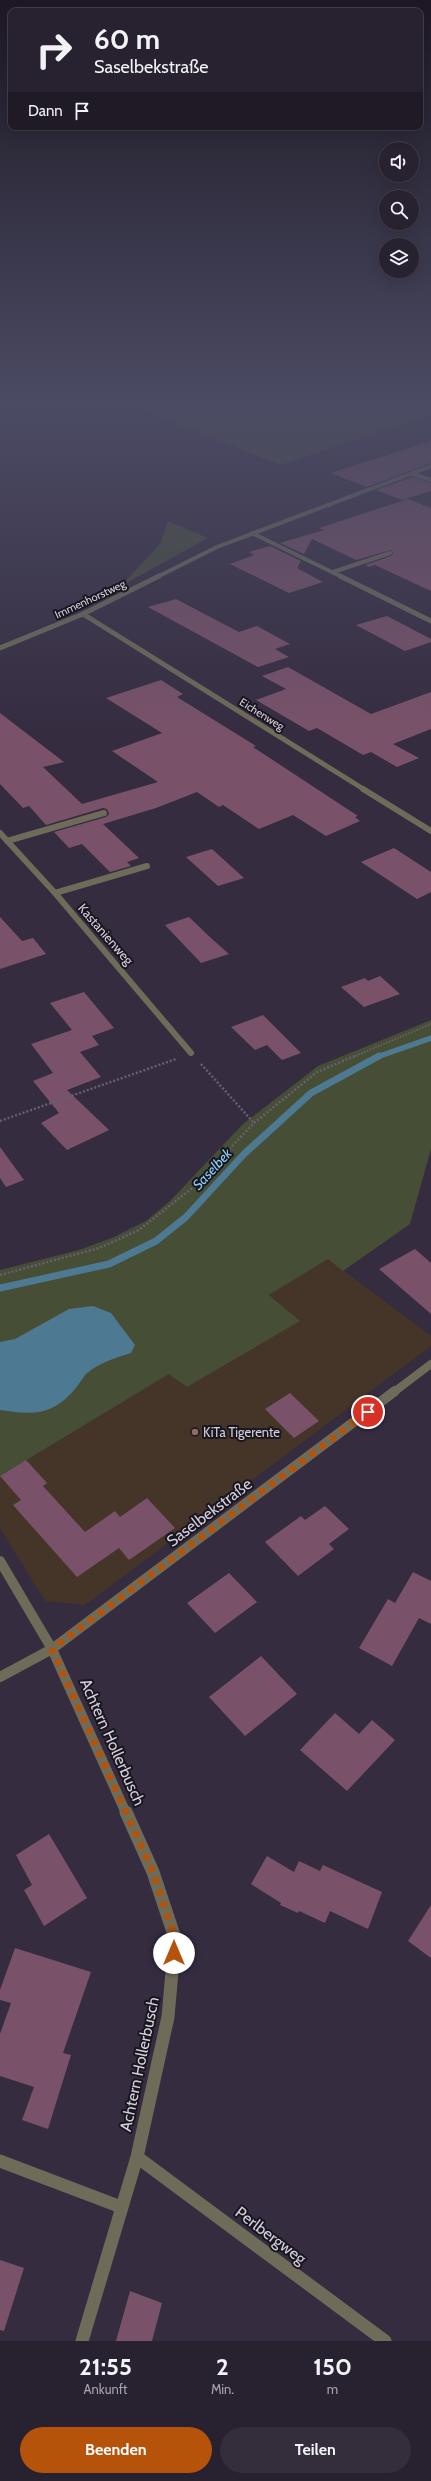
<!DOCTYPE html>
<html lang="de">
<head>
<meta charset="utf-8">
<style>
	body { margin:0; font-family:Cabin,sans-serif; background:#342e3c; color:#f1f3f6; height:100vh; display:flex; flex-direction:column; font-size:15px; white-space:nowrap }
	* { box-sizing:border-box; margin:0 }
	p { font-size:13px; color:#a5a3ab }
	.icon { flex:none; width:22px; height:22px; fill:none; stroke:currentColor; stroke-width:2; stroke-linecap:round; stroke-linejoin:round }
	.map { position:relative; height:2341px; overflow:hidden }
	.sheet { display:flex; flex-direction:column; background:#282130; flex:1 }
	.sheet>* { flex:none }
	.guide { position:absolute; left:8px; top:8px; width:415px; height:122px; border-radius:8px; box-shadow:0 4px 16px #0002,0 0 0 1px #443e4c; background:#282130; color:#f1f3f6; overflow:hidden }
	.tools { position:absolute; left:379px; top:142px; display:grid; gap:8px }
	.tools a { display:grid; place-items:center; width:40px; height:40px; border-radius:50%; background:#282130; box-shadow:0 4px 16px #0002,0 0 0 1px #443e4c; font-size:20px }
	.pin { position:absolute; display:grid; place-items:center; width:34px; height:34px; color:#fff; margin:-17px; border:2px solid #fff; border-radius:50%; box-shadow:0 1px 4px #0007 }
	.me { position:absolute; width:44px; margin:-22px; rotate:0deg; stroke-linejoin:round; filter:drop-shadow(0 0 3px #0008) }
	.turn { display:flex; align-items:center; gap:14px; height:84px; padding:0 20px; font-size:18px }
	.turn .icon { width:52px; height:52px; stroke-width:2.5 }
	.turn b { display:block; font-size:28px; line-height:34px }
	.then { display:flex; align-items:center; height:38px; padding:0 20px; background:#0003; gap:8px; font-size:15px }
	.eta { display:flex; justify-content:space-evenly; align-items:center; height:68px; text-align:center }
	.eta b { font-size:24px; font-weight:700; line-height:28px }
	.cta { display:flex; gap:8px; margin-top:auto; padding:8px 20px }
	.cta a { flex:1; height:46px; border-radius:24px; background:#b45309; color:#fff; font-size:16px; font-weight:700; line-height:46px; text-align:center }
	.cta a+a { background:#342e3c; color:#f1f3f6 }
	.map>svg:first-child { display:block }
	.education { fill:#443528 }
	.green { fill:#474e36 }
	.water { fill:#4d7a92 }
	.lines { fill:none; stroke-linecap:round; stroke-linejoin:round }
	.stream-far1 { stroke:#4d7a92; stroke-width:5.5 }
	.stream { stroke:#4d7a92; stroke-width:7 }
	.building { fill:#795269 }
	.path-far1 { stroke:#665f70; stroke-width:2; stroke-dasharray:1.5 1.5; stroke-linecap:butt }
	.path { stroke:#665f70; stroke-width:2.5; stroke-dasharray:2 2; stroke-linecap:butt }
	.lane-far2 { stroke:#6e6b59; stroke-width:4 }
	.lane-far1 { stroke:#6e6b59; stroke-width:6 }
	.lane { stroke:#6e6b59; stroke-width:13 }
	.street-far5 { stroke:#6e6b59; stroke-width:4 }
	.street-far4 { stroke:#6e6b59; stroke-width:5 }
	.street-far3 { stroke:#6e6b59; stroke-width:6 }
	.street-far2 { stroke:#6e6b59; stroke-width:8 }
	.street-far1 { stroke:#6e6b59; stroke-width:10 }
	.street { stroke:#6e6b59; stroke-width:13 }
	.route { stroke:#b45309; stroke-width:7; stroke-dasharray:0 12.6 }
	.education-dot { fill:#8d6e63; stroke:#1a1620; stroke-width:1.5 }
	.labels { text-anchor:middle; stroke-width:4; stroke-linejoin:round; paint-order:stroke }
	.far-street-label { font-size:11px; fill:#d5d0dd; stroke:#1a1620 }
	.street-label { font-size:13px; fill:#d5d0dd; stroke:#1a1620 }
	.poi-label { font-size:13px; fill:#d5d0dd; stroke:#1a1620; text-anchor:start }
	.water-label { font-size:14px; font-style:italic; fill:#86d1f7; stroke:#1a1620 }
	.near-street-label { font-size:16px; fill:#d5d0dd; stroke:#1a1620 }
</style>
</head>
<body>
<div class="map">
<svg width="431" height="2341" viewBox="0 0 431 2341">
	<rect width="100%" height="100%" fill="#352c40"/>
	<path class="education" d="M328,1259L431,1336V1346L85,1605L45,1601L0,1528V1476L169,1374L299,1320L269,1295Z"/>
	<path class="green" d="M137,407H277L294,413L314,407H431V414L280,465Z
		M168,521L208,538L121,586L160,544Z
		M431,1020V1149L410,1224L343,1271L328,1259L269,1295L300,1321L187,1387L169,1374L0,1476V1270L79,1250L114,1237L146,1221L170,1201L243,1124L318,1066Z"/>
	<path class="water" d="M93,1306L111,1313L135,1345L131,1353C117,1357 97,1364 86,1374C82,1379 79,1384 75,1389C52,1416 33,1415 0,1410V1342L15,1339L69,1309Z"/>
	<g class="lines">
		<path class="stream-far1" d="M377,1057L431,1038"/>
		<path class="stream" d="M0,1288L109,1264L156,1241L186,1217L244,1154L311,1093L379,1056"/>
	</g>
	<path class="building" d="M431,441V463L367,487L331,473Z
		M412,477L431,483V491L402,500L376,490Z
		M408,499L431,508V591L375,565L369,567L365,565L391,556L393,553L391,550L356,560L312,539L304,554L280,543L324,530L319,528Z
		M270,546L301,561L297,568L323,582L289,593L230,564L254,555L249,552Z
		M176,599L239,632L257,626L290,644L275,649L289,657L258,667L148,607Z
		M387,616L431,639V642L405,651L356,625Z
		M288,667L371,714L431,692V729L393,744L419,758L397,767L371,752L363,755L317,728L309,731L256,700L286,689L262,676Z
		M161,680L183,694L177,697L256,746L253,747L358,816L355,817L360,821L326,836L293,815L259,829L223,805L219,807L197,792L156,808L103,824L139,858L127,862L131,866L110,872L82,844L69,848L54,832L106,817L109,814L107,809L103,808L46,825L29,806L23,808L0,784V713L64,762L43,767L82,804L158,782L112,751L162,733L106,698Z
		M394,848L431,872V892L417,899L361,862Z
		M212,849L244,878L218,886L186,857Z
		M0,917L22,941L33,938L46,954L0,969Z
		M189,917L212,939L229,954L201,963L165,925Z
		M380,976L400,994L364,1007L341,987L365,978L368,981Z
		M84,992L114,1028L92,1036L99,1045L80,1052L101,1077L67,1090L109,1130L67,1150L41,1123L59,1113L33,1081L53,1073L31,1044L72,1030L50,1003Z
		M263,1015L301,1053L282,1060L267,1045L255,1050L231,1027Z
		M0,1147L24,1180L6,1187L0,1178Z
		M415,1249L431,1263V1314L379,1269Z
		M290,1393L319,1421L294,1438L265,1409Z
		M26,1460L47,1483L43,1486L85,1532L115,1511L120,1517L147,1498L175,1528L129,1560L119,1548L77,1577L13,1505L21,1500L0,1476Z
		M325,1506L349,1529L329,1544L334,1549L298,1576L265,1542L301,1516L305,1520Z
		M413,1572L431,1581V1624L419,1618L392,1666L359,1648L388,1599L395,1603Z
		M229,1573L257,1602L215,1633L187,1603Z
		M261,1656L297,1694L245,1736L209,1697Z
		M335,1713L359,1734L372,1720L395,1740L347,1791L300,1750Z
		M49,1834L87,1898L44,1926L24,1890L32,1885L16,1855Z
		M267,1856L294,1872L299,1861L320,1871L323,1865L382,1892L368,1929L330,1911L325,1923L299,1911L298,1913L280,1905L281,1903L251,1884Z
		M431,1905V1958L408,1941Z
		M15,1948L91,1972L63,2053L71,2055L48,2129L22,2120L34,2087L0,2076V2034L11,2003L0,2000V1990Z
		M0,2260L24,2268L4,2331L0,2330Z
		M130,2291L162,2303L152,2341H116Z"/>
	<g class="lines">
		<path class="path-far1" d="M353,1057L431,1024"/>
		<path class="path" d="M201,1064L254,1123
			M0,1121L176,1059
			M0,1275L99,1248L139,1230L191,1189L254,1123L317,1072L355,1056"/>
		<path class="lane-far2" d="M333,572L390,553"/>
		<path class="lane-far1" d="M7,841L104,813
			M55,893L147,866"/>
		<path class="lane" d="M0,2161L121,2207"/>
		<path class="street-far5" d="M413,474L431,480
			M252,533L342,577
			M157,577L217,547L431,466"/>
		<path class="street-far4" d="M340,576L431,621
			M83,614L365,790
			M0,648L83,614L159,576"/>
		<path class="street-far3" d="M363,789L431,831
			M0,833L55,893L191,1053"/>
		<path class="street-far2" d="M394,1392L431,1364"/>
		<path class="street-far1" d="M0,1561L52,1649L126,1813
			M0,1677L52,1649L395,1391"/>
		<path class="street" d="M137,2157L385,2341
			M82,2341L137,2157L168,2017L175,1938L153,1872L126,1812"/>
	</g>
	<linearGradient id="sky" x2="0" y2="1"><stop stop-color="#1d1823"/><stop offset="0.55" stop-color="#4b4b64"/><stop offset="1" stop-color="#4b4b64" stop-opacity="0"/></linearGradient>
	<rect width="431" height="735" fill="url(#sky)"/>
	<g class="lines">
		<path class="route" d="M174,1953L175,1938L153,1872L52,1649L368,1412"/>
	</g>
	<circle class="education-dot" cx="195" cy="1432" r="4"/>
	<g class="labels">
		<g class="far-street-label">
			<text transform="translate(90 599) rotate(-25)" y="4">Immenhorstweg</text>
			<text transform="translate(262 714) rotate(32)" y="4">Eichenweg</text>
		</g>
		<g class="street-label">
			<text transform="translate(106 934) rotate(49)" y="5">Kastanienweg</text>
		</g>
		<g class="poi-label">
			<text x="203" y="1437">KiTa Tigerente</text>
		</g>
		<g class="water-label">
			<text transform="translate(212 1169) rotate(-47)" y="5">Saselbek</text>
		</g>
		<g class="near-street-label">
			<text transform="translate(209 1512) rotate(-37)" y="6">Saselbekstraße</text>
			<text transform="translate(113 1742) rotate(66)" y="6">Achtern Hollerbusch</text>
			<text transform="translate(139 2064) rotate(-78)" y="6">Achtern Hollerbusch</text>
			<text transform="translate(271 2235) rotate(37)" y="6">Perlbergweg</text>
		</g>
	</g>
</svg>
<div class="tools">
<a><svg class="icon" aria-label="sound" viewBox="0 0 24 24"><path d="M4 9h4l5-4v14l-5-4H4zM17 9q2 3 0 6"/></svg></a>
<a><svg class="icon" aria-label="search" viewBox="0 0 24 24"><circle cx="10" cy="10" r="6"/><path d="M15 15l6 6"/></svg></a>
<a><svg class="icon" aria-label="layers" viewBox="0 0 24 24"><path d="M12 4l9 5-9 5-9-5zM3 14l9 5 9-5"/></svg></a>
</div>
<div class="pin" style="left:368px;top:1412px;background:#d93025"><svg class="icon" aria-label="arrive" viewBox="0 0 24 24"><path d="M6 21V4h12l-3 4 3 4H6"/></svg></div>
<svg class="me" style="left:174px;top:1953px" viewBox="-20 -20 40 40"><circle r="19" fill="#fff"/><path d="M0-13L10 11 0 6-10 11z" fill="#b45309"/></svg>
<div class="guide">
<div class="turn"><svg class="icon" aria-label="right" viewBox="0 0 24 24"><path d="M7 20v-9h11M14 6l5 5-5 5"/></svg><div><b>60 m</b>Saselbekstraße</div></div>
<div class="then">Dann<svg class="icon" aria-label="arrive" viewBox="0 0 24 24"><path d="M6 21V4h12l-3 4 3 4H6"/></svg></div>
</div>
</div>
<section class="sheet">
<div class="eta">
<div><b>21:55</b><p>Ankunft</p></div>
<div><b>2</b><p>Min.</p></div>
<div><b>150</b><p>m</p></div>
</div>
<div class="cta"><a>Beenden</a><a>Teilen</a></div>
</section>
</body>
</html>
